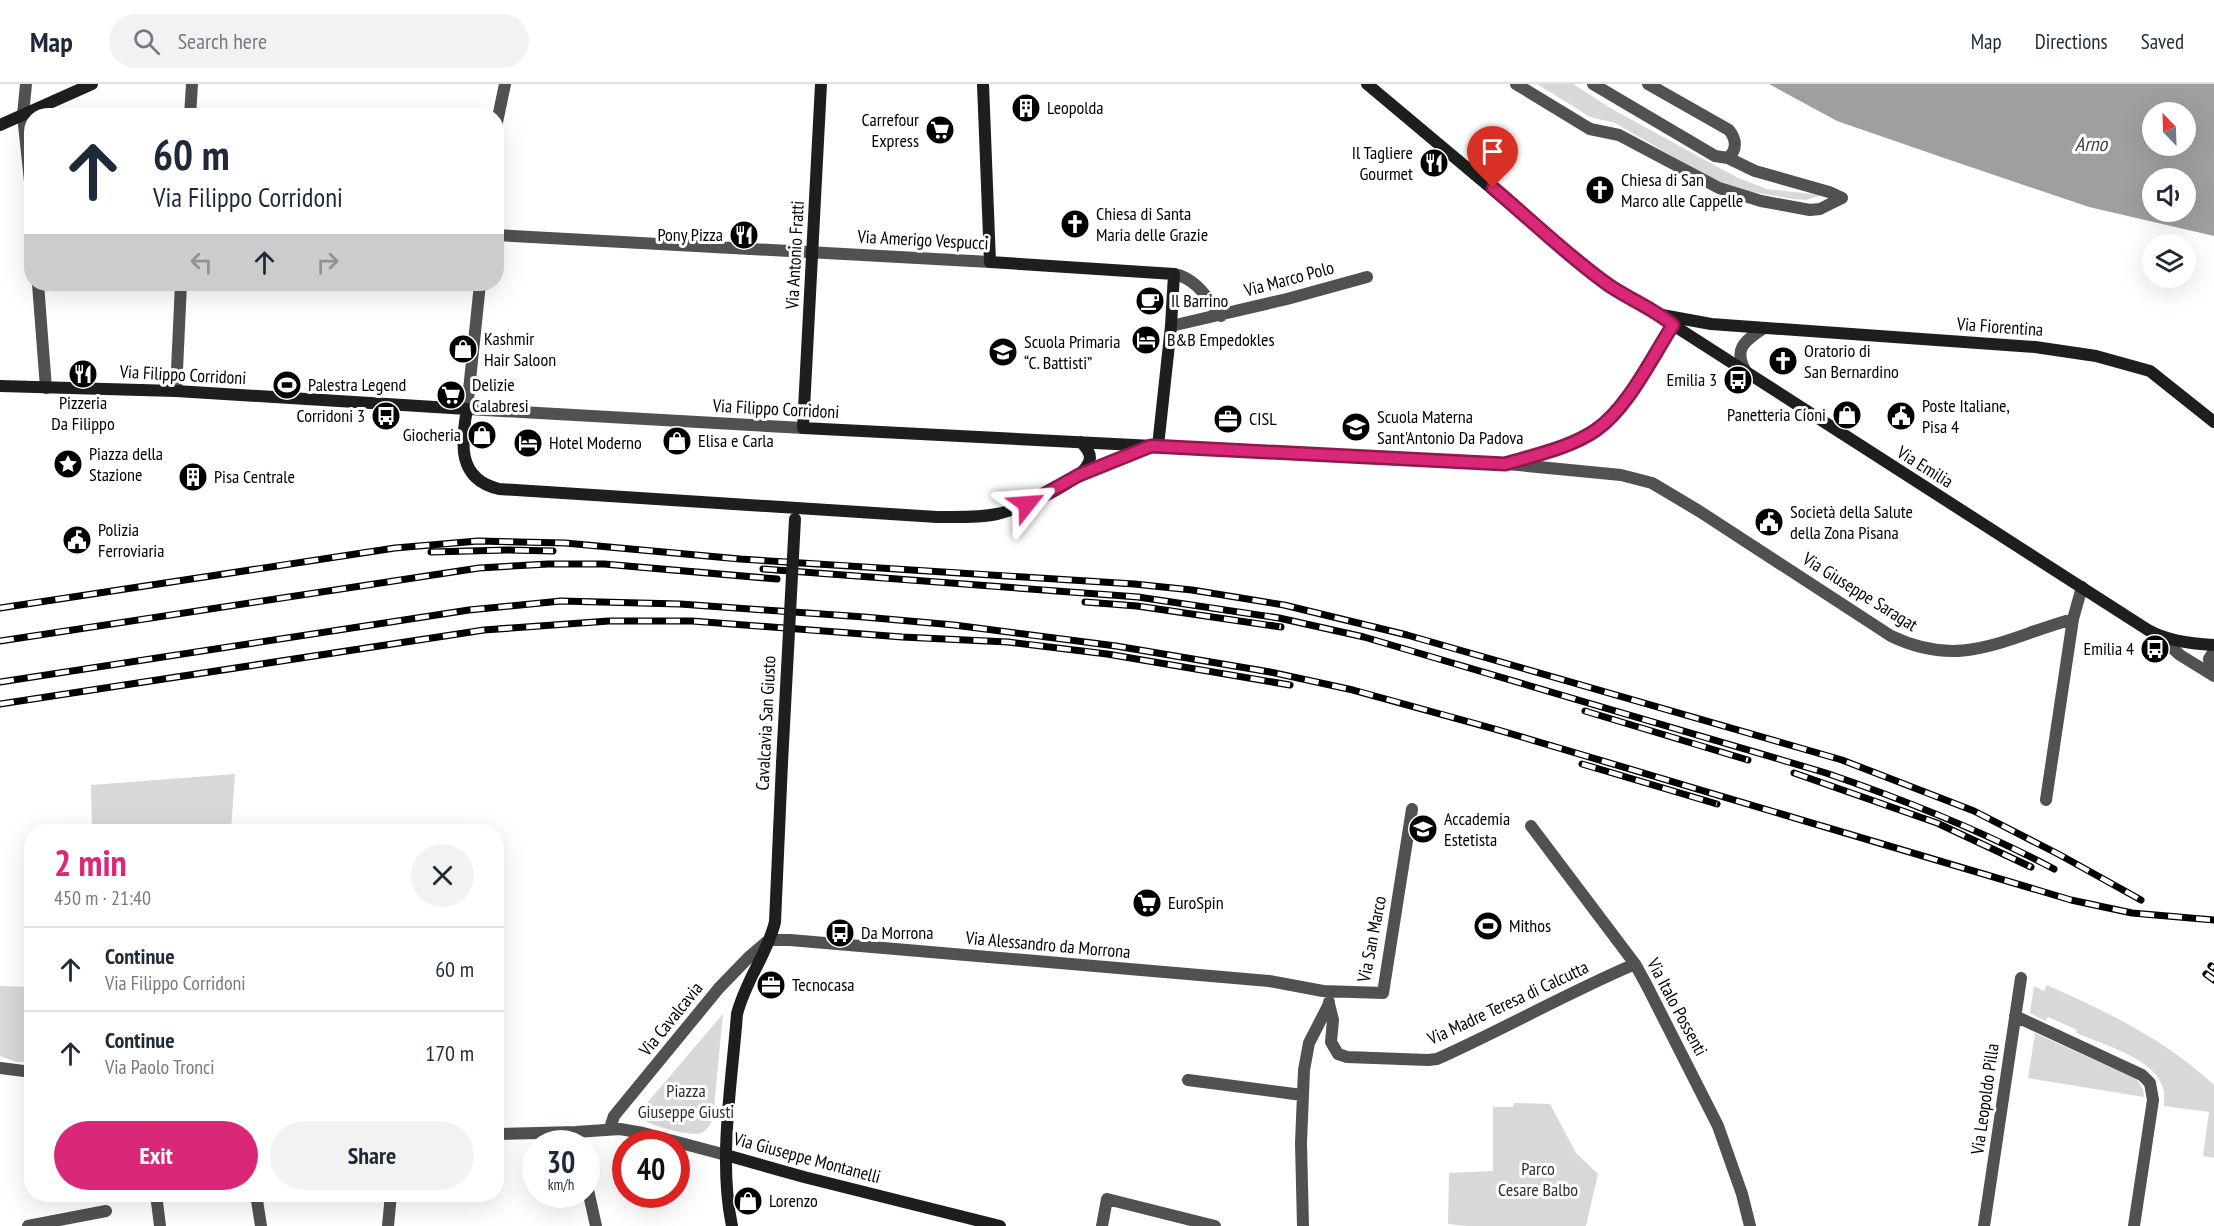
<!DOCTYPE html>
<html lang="en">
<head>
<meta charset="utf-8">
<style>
	body { margin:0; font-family:"PT Sans Narrow",sans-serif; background:#f2f2f3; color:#1f2937; height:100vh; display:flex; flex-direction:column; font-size:22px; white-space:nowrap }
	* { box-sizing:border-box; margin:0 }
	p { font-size:20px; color:#747a83 }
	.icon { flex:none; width:33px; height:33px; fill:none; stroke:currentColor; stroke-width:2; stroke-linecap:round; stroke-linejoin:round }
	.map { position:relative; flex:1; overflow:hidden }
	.drawer { position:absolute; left:24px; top:740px; width:480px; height:378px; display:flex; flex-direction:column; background:#fff; border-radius:24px; box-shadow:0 6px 24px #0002 }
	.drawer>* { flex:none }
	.top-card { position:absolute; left:24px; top:24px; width:480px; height:183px; border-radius:24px; box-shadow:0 6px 24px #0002; background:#fff; color:#1f2937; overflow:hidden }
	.needle { width:39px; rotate:337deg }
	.controls { position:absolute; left:2142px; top:18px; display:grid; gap:12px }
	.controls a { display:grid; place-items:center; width:54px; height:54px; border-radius:50%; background:#fff; box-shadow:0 6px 24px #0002; font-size:30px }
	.speed { position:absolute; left:522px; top:1046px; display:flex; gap:12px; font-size:30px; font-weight:700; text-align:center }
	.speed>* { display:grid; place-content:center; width:78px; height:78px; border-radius:50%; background:#fff; box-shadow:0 6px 24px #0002; line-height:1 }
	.speed small { font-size:15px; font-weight:400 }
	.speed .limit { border:9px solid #d22; background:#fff; color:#111 }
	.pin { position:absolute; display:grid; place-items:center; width:51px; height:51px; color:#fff; margin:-62px -26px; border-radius:50% 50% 50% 0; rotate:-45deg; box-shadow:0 0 6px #0007 }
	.pin .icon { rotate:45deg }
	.me { position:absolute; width:66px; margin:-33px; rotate:62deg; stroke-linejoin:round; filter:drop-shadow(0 0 4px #0008) }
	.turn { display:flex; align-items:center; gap:21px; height:126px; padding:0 30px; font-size:27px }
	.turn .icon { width:78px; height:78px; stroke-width:2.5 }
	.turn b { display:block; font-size:42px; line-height:51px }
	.lanes { display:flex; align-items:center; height:57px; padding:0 30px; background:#0003; justify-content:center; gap:30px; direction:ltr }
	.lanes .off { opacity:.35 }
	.round { display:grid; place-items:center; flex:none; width:63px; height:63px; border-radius:32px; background:#f2f2f3 }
	.overview { display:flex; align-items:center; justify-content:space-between; height:102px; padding:0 30px }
	h1 { font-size:36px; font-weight:700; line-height:45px; color:#db2777 }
	.cta { display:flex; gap:12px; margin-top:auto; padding:12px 30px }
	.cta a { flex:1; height:69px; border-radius:36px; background:#db2777; color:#fff; font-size:24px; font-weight:700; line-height:69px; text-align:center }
	.cta a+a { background:#f2f2f3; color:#1f2937 }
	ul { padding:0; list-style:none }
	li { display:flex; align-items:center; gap:18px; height:84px; padding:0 30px; border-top:2px solid #e0e1e3 }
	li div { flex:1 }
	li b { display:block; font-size:22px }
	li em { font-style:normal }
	header { display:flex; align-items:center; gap:36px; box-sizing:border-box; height:84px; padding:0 30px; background:#fff; border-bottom:2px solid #e0e1e3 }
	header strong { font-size:28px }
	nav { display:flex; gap:33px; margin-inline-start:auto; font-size:21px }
	.search { width:420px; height:54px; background:#f2f2f3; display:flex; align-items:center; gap:15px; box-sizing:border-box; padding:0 21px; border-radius:33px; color:#747a83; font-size:22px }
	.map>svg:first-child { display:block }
	.green { fill:#d8d8d8 }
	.water { fill:#9f9f9f; fill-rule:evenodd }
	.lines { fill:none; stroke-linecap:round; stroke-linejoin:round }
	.street { stroke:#515151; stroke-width:12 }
	.secondary { stroke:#1e1e1e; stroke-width:12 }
	.rail-casing { stroke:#000; stroke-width:7 }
	.rail { stroke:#fff; stroke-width:4.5; stroke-dasharray:14; stroke-linecap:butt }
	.secondary-bridge { stroke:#1e1e1e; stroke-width:12 }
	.route-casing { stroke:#8e194d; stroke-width:15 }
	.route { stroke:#db2777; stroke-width:10 }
	.labels { text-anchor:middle; stroke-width:6; stroke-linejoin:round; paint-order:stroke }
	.poi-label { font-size:18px; fill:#000; stroke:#fff; text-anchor:start }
	.street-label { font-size:18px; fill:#000; stroke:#fff }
	.park-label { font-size:18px; fill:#2f2f2f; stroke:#fff }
	.water-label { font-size:20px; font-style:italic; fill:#404040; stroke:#fff }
</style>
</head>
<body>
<header>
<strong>Map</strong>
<div class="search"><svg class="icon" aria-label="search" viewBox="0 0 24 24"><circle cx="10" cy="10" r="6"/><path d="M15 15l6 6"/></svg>Search here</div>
<nav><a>Map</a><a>Directions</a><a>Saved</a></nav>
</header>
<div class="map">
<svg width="2214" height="1142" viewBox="0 0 2214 1142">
	<rect width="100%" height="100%" fill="#fff"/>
	<path class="green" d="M1537,0H1573L1612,25L1738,94L1767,105L1822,111L1806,116L1793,115L1747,107L1721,100L1615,39L1590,33Z
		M235,690L231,747H92L91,701Z
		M2047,901C2109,929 2163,954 2214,1001V1074L2203,1072L2209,1028L2164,1022C2164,1014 2165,1006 2161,999C2151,974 2100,959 2076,949L2077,946L2048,933L2045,937L2030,929L2034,902L2044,907Z
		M0,902L31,903V978H16L0,972Z
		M723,930L713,1034C711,1040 707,1046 701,1049C689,1053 652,1041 640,1035L641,1026Z
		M2035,949L2136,995L2143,1005L2144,1013L2028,994Z
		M1514,1019L1550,1020L1576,1069L1598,1090L1586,1142H1465L1448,1140L1449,1089L1493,1087V1023H1513Z"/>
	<path class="water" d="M1769,0H2214V152L2089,123L1947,75L1837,37ZM2152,28H2186V62H2152ZM2152,94H2186V128H2152Z"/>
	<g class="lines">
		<path class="street" d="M26,0L23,31L32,116
			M1516,0L1590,45L1619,51L1719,104L1761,117L1810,126L1820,125L1842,114
			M1593,0L1715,72L1728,74L1755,87L1829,108L1842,114
			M1648,0L1729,46C1737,56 1737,66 1728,74
			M190,32L192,0
			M496,43L505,0
			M496,151L990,178
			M1174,190C1196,194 1208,215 1221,232
			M38,200L46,304
			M480,200L467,325L803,344
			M1171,242L1287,215L1367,193
			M1747,289C1732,266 1744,257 1764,244
			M176,307L181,200
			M1507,380L1621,391L1652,399L1699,427L1891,552C1962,586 2004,554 2073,535
			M2160,553L2180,571L2214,592
			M2212,591L2209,575L2214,567
			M2046,716L2073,535L2082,503
			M1531,742L1635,880L1646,900L1718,1042L1742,1110L1750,1142
			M1329,920L1333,936L1331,958L1338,970L1347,973L1428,976L1437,975C1504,945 1567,909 1635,880
			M2015,932L2142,991L2150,999L2153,1016L2134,1142
			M0,984L32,988
			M1188,996L1302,1011
			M610,1044L614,1032L719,904L750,872L769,856H790L1269,897L1323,907L1383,909L1412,725
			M496,1050L576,1048L620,1045L643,1049L726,1071
			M586,1097L596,1142
			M156,1110L160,1142
			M256,1110L261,1142
			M28,1142L106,1127
			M388,1142L391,1110
			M1102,1142L1107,1115L1215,1142
			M1303,1142L1301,1059L1304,986L1309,959L1329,920V918
			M1984,1142L2021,894"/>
		<path class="secondary" d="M821,0L803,344L1505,380C1535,371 1570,364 1596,346C1628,323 1651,273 1673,241
			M983,0L990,178L1174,190L1171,242L1158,362
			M1367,0L1596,192L1632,215L1661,231L1673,241L2148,546C2167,557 2192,560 2214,561
			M0,41L92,0
			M1662,231L1711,240L2035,263L2096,272L2150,287L2214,338
			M0,302L176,307L467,325C461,359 457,395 499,405L937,433C957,433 977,434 997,430C1017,426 1088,397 1090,374C1090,367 1085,363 1081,358
			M1080,391L1145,365
			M726,1071L804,1093L1000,1142
			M732,1142C718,1076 732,998 737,930C746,895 767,871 775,838L782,679"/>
		<g class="rail-casing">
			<path id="rail" d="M431,468L507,466L553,467
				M763,485L1138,513L1279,534L1364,553L1826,689C1905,716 1980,746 2054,785
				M1085,518L1137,522L1281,543
				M0,524L395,464L478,457L565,459L740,475L1134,500L1192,506L1284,521L1407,551L1842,676L1974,727L2060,771L2141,816
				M0,557L479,484L548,480H604L777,495
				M0,598L469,526L561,517L680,520L864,533L954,541L1116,562L1270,588L1353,606L1495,645L2071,816L2132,829L2214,836
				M0,620L484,546L609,537H692L902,553L1008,558L1107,570L1290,601
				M1585,627L1748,676
				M1582,680L1717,720
				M1794,689L1937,739L2031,783
				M2211,882L2214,884
				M2206,890L2214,896"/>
		</g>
		<use href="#rail" class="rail"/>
		<path class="secondary-bridge" d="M782,679L795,435"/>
	</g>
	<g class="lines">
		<g class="route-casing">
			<path id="route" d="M1027,420L1079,391L1151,362L1505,380C1535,371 1570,364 1596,346C1628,324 1652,273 1673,241C1654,225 1631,216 1610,202C1570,174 1531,136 1493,104"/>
		</g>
		<use href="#route" class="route"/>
	</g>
	<defs>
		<g id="building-disc" transform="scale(1.5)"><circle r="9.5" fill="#000" stroke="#fff"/><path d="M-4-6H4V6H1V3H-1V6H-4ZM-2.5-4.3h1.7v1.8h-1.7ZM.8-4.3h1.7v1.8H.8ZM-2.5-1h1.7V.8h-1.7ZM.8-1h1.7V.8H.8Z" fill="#fff"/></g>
		<g id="supermarket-disc" transform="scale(1.5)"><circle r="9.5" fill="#000" stroke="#fff"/><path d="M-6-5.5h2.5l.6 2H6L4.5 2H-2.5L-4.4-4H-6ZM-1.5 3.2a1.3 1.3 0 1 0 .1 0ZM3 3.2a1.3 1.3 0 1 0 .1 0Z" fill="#fff"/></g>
		<g id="restaurant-disc" transform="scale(1.5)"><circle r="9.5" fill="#000" stroke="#fff"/><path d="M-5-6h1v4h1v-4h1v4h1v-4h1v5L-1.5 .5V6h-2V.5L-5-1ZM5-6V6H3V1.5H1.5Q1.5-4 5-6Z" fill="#fff"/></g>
		<g id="church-disc" transform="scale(1.5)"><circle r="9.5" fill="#000" stroke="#fff"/><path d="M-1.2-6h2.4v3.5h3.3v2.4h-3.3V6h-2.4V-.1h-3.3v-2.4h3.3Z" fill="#fff"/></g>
		<g id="cafe-disc" transform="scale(1.5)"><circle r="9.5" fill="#000" stroke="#fff"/><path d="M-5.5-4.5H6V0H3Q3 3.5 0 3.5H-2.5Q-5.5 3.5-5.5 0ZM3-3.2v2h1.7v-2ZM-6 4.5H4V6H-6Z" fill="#fff"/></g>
		<g id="hotel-disc" transform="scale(1.5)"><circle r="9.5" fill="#000" stroke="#fff"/><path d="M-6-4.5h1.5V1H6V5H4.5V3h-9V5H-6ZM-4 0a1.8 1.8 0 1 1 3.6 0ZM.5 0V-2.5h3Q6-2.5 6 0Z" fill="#fff"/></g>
		<g id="shop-disc" transform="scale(1.5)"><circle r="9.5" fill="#000" stroke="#fff"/><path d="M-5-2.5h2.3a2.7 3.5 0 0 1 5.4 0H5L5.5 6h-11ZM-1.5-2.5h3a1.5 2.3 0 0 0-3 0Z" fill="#fff"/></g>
		<g id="school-disc" transform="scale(1.5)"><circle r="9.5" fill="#000" stroke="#fff"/><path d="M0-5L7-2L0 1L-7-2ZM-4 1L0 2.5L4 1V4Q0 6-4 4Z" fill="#fff"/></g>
		<g id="bus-disc" transform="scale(1.5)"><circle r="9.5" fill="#000" stroke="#fff"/><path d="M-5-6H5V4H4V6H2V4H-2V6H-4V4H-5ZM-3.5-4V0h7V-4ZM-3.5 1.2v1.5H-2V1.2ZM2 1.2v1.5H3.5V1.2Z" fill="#fff"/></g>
		<g id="stadium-disc" transform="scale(1.5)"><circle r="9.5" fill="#000" stroke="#fff"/><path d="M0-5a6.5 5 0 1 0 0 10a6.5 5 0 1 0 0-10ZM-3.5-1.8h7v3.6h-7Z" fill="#fff"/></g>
		<g id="civic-disc" transform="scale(1.5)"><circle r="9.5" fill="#000" stroke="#fff"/><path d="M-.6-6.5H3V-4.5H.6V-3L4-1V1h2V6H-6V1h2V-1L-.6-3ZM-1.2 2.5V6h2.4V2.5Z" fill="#fff"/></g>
		<g id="office-disc" transform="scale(1.5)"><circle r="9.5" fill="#000" stroke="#fff"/><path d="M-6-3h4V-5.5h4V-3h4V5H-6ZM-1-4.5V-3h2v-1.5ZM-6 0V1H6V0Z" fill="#fff"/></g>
		<g id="sight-disc" transform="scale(1.5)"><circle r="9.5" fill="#000" stroke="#fff"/><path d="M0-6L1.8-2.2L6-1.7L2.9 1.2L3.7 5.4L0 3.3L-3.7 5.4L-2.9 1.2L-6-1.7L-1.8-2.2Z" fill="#fff"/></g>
	</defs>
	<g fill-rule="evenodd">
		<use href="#building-disc" x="1026" y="24"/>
		<use href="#supermarket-disc" x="940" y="46"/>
		<use href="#restaurant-disc" x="1434" y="79"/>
		<use href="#church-disc" x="1600" y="106"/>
		<use href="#church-disc" x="1075" y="140"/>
		<use href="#restaurant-disc" x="744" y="151"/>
		<use href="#cafe-disc" x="1150" y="217"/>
		<use href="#hotel-disc" x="1146" y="256"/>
		<use href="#shop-disc" x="463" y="265"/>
		<use href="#school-disc" x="1003" y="268"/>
		<use href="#church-disc" x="1783" y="277"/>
		<use href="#restaurant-disc" x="83" y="290"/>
		<use href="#bus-disc" x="1738" y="296"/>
		<use href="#stadium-disc" x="287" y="301"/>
		<use href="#supermarket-disc" x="451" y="311"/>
		<use href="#shop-disc" x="1847" y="331"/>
		<use href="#bus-disc" x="386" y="332"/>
		<use href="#civic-disc" x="1901" y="332"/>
		<use href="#office-disc" x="1228" y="335"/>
		<use href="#school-disc" x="1356" y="343"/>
		<use href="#shop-disc" x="482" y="351"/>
		<use href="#shop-disc" x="677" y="357"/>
		<use href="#hotel-disc" x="528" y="359"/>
		<use href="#sight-disc" x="68" y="380"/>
		<use href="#building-disc" x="193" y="393"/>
		<use href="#civic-disc" x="1769" y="438"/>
		<use href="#civic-disc" x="77" y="456"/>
		<use href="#bus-disc" x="2155" y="565"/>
		<use href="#school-disc" x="1423" y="745"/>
		<use href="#supermarket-disc" x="1147" y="819"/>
		<use href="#stadium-disc" x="1488" y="842"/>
		<use href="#bus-disc" x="840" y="849"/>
		<use href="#office-disc" x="771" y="901"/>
		<use href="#shop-disc" x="748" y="1117"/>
	</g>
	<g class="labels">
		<g class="poi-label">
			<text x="1047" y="30">Leopolda</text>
			<text x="919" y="42" text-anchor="end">Carrefour<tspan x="919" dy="21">Express</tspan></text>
			<text x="1413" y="75" text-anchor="end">Il Tagliere<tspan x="1413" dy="21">Gourmet</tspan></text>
			<text x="1621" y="102">Chiesa di San<tspan x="1621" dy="21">Marco alle Cappelle</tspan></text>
			<text x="1096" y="136">Chiesa di Santa<tspan x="1096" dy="21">Maria delle Grazie</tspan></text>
			<text x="723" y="157" text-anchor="end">Pony Pizza</text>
			<text x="1171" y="223">Il Barrino</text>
			<text x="484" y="261">Kashmir<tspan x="484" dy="21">Hair Saloon</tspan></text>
			<text x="1167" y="262">B&amp;B Empedokles</text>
			<text x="1024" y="264">Scuola Primaria<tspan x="1024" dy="21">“C. Battisti”</tspan></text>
			<text x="1804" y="273">Oratorio di<tspan x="1804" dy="21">San Bernardino</tspan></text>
			<text x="1717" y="302" text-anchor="end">Emilia 3</text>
			<text x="308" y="307">Palestra Legend</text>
			<text x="472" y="307">Delizie<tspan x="472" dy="21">Calabresi</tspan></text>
			<text x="83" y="325" text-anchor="middle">Pizzeria<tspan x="83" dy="21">Da Filippo</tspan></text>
			<text x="1922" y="328">Poste Italiane,<tspan x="1922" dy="21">Pisa 4</tspan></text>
			<text x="1826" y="337" text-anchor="end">Panetteria Cioni</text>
			<text x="365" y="338" text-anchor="end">Corridoni 3</text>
			<text x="1377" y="339">Scuola Materna<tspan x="1377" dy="21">Sant'Antonio Da Padova</tspan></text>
			<text x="1249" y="341">CISL</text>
			<text x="461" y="357" text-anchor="end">Giocheria</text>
			<text x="698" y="363">Elisa e Carla</text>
			<text x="549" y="365">Hotel Moderno</text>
			<text x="89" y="376">Piazza della<tspan x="89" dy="21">Stazione</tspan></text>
			<text x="214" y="399">Pisa Centrale</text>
			<text x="1790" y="434">Società della Salute<tspan x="1790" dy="21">della Zona Pisana</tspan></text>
			<text x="98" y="452">Polizia<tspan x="98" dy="21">Ferroviaria</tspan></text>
			<text x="2134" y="571" text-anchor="end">Emilia 4</text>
			<text x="1444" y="741">Accademia<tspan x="1444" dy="21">Estetista</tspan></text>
			<text x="1168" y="825">EuroSpin</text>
			<text x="1509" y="848">Mithos</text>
			<text x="861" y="855">Da Morrona</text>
			<text x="792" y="907">Tecnocasa</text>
			<text x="769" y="1123">Lorenzo</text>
		</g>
		<g class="street-label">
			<text transform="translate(923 156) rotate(3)" y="6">Via Amerigo Vespucci</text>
			<text transform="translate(795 171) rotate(-87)" y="6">Via Antonio Fratti</text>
			<text transform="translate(1289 195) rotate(-15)" y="6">Via Marco Polo</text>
			<text transform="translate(2000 243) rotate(4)" y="6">Via Fiorentina</text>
			<text transform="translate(183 291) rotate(3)" y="6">Via Filippo Corridoni</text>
			<text transform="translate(776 325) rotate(3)" y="6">Via Filippo Corridoni</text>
			<text transform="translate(1925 383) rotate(32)" y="6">Via Emilia</text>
			<text transform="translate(1860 508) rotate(32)" y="6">Via Giuseppe Saragat</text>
			<text transform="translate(766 639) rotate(-87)" y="6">Cavalcavia San Giusto</text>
			<text transform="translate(1372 855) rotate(-79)" y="6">Via San Marco</text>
			<text transform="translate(1048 861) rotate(5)" y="6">Via Alessandro da Morrona</text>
			<text transform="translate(1508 919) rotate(-25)" y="6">Via Madre Teresa di Calcutta</text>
			<text transform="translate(1677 923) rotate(62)" y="6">Via Italo Possenti</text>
			<text transform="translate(671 935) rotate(-51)" y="6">Via Cavalcavia</text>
			<text transform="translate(1985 1015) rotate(-82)" y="6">Via Leopoldo Pilla</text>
			<text transform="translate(807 1074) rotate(15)" y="6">Via Giuseppe Montanelli</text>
		</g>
		<g class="park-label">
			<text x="686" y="1013">Piazza<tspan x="686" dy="21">Giuseppe Giusti</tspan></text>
			<text x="1538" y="1091">Parco<tspan x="1538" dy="21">Cesare Balbo</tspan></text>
		</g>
		<g class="water-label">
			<text x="2091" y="67">Arno</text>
		</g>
	</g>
</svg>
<div class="controls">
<a><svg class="needle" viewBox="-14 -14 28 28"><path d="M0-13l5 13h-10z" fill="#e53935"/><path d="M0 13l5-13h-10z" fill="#747a83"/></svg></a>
<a><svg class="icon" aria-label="sound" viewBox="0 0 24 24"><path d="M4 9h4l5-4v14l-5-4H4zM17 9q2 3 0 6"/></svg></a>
<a><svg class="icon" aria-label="layers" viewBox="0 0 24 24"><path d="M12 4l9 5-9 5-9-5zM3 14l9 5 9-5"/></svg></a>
</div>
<div class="speed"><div>30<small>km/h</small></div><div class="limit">40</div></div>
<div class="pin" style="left:1493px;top:104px;background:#d93025"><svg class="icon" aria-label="arrive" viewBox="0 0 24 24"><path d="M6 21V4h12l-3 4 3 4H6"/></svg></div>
<svg class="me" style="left:1027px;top:420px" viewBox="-20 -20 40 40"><path d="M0-17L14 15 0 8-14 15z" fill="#db2777" stroke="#fff" stroke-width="4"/></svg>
<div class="top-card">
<div class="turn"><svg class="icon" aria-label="ahead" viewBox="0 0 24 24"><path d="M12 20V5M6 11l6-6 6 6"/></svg><div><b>60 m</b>Via Filippo Corridoni</div></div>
<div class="lanes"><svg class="icon off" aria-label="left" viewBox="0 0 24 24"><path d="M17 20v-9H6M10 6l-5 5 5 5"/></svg><svg class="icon" aria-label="ahead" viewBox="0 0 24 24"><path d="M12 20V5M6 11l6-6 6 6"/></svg><svg class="icon off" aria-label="right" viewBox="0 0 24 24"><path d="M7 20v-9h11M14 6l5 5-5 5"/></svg></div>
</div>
<section class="drawer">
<div class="overview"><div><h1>2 min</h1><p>450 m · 21:40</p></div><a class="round"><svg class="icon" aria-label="close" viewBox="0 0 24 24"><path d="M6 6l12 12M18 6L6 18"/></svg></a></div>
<ul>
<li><svg class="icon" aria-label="ahead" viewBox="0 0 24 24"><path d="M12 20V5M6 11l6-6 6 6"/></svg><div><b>Continue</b><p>Via Filippo Corridoni</p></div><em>60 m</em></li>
<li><svg class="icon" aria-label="ahead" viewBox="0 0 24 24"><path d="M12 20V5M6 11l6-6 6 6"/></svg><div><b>Continue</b><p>Via Paolo Tronci</p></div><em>170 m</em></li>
</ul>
<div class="cta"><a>Exit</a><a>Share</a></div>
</section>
</div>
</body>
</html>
